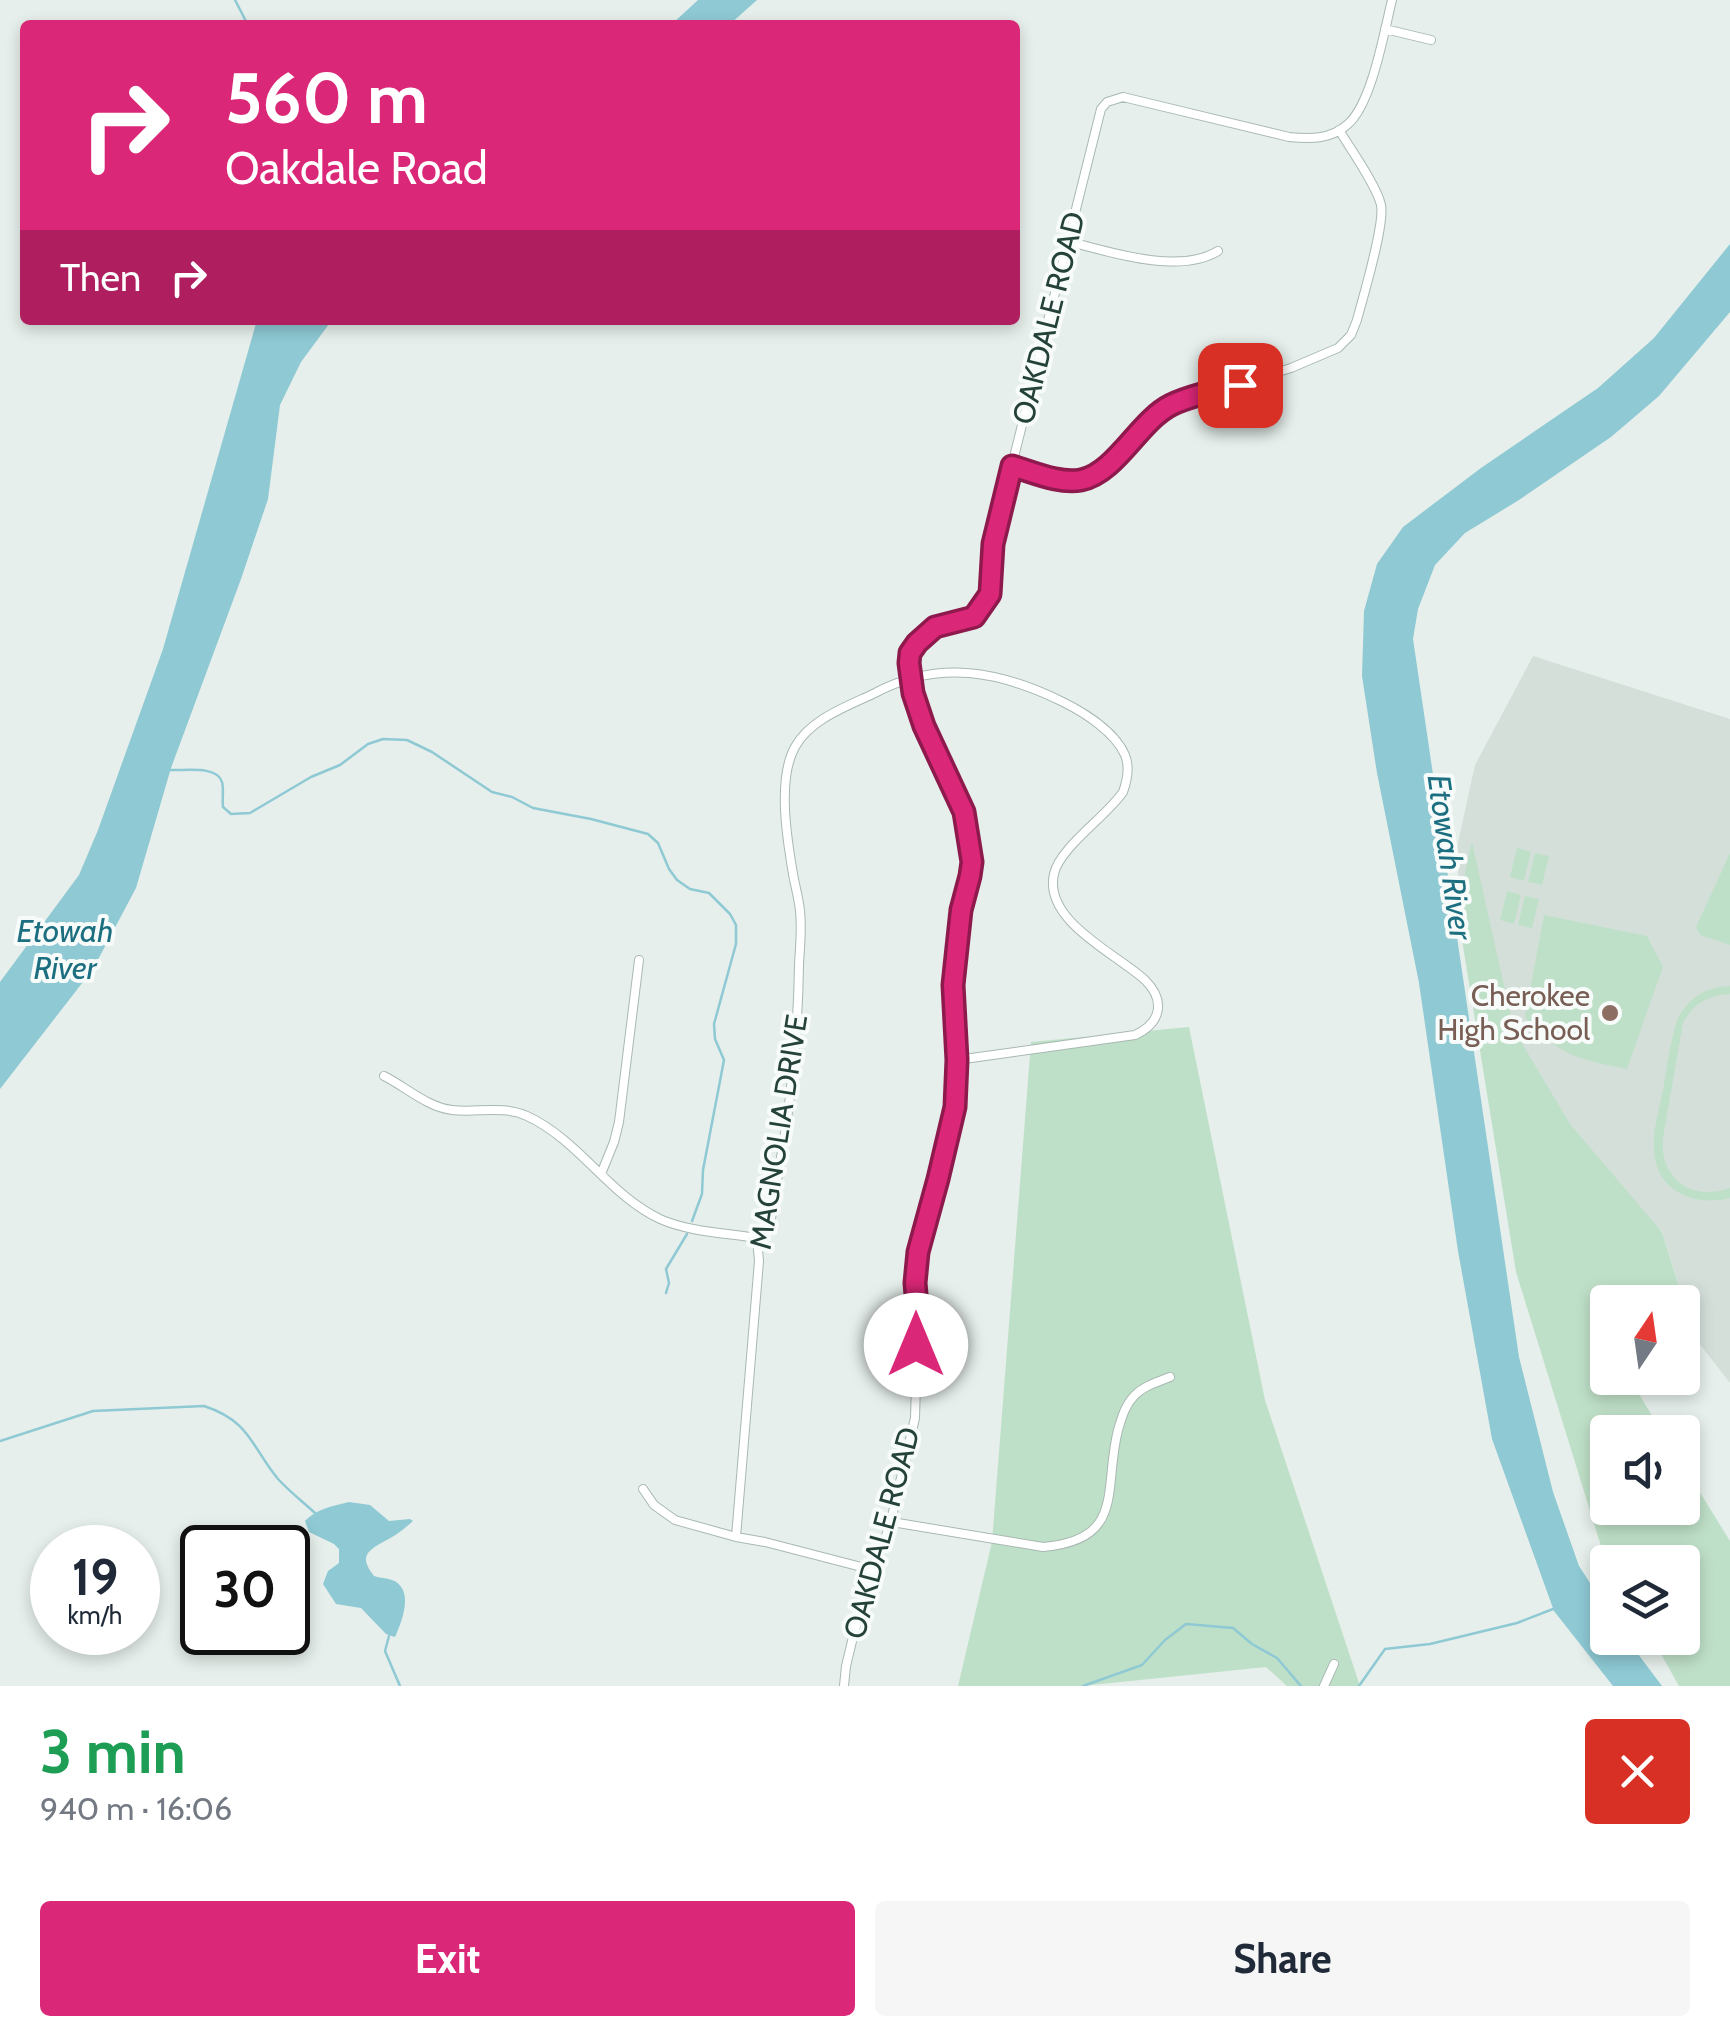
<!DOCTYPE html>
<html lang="en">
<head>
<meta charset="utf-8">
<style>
	body { margin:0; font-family:Cabin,sans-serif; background:#f6f6f7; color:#1f2937; height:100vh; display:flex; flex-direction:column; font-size:38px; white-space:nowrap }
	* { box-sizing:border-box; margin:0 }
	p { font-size:32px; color:#747a83 }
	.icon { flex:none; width:55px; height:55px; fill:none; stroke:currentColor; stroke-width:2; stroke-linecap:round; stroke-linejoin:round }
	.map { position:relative; height:1686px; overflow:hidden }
	.drawer { display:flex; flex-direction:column; background:#fff; flex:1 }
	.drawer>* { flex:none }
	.banner { position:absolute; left:20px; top:20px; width:1000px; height:305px; border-radius:10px; box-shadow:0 5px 15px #0003; background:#db2777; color:#fff; overflow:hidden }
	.needle { width:65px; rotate:13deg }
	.buttons { position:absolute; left:1590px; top:1285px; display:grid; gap:20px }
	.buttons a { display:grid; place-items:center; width:110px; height:110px; border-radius:10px; background:#fff; box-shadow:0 5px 15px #0003; font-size:50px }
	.speed { position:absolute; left:30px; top:1525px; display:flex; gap:20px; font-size:50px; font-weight:700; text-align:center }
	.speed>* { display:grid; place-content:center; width:130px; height:130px; border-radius:50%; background:#fff; box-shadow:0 5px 15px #0003; line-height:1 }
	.speed small { font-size:25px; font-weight:400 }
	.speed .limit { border:5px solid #111; border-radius:15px; background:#fff; color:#111 }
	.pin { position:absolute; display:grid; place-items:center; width:85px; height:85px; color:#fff; margin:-42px; border-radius:20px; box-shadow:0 5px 15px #0006 }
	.me { position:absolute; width:110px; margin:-55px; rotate:0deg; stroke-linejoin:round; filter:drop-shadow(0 0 8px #0008) }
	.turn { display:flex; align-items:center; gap:35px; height:210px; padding:0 40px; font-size:45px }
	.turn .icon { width:130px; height:130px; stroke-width:2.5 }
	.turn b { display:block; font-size:70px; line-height:85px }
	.then { display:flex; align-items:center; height:95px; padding:0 40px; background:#0003; gap:20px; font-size:38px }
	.round { display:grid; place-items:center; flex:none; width:105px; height:105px; border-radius:10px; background:#f6f6f7 }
	.head { display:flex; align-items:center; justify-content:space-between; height:170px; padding:0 40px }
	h1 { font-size:60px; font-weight:700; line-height:75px; color:#1e9e55 }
	.button { display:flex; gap:20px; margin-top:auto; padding:20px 40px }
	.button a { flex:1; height:115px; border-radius:10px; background:#db2777; color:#fff; font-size:40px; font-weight:700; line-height:115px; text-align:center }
	.button a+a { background:#f6f6f7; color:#1f2937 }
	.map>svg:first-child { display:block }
	.built { fill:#d4dfda }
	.green { fill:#bfe0c8 }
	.water { fill:#8ec9d4 }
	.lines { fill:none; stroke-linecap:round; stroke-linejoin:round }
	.stream { stroke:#8ec9d4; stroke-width:2.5 }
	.minor-casing { stroke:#a8b8b2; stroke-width:10 }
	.minor { stroke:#fff; stroke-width:8 }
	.route-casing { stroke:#8e194d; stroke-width:25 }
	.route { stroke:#db2777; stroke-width:18 }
	.education-dot { fill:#8d6e63; stroke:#f7fbf9; stroke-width:4 }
	.labels { text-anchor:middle; stroke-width:8; stroke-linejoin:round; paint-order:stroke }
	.street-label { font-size:30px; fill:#24423a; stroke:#f7fbf9 }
	.education-label { font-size:30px; fill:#785e54; stroke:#f7fbf9; text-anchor:end }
	.water-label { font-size:32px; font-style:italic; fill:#1c6f80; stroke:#f7fbf9 }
</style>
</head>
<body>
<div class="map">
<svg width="1730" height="1686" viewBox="0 0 1730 1686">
	<rect width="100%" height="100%" fill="#e6efeb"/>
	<path class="built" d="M1533,656L1730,719V1383L1695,1338L1662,1231L1520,1112L1460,914L1457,847L1475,765Z"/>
	<path class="green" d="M1472,842L1514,1030L1570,1124L1662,1232L1695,1338L1683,1348L1682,1302H1608V1378H1644L1634,1386L1662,1432H1608V1508H1682L1683,1465L1730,1541V1686H1679L1652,1638H1682V1562H1610L1601,1546L1516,1272L1457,909Z
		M1517,848L1531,852L1524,881L1510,877Z
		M1535,853L1549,856L1542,885L1528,882Z
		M1730,853V945L1700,935L1696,927Z
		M1507,891L1521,895L1514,924L1500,920Z
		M1525,896L1539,899L1532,928L1518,925Z
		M1544,915L1647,936L1663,967L1627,1069C1580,1060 1557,1055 1525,1017Z
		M1730,986V994C1708,995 1693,1004 1683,1023L1663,1138C1659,1179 1693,1202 1730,1188V1198C1695,1207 1657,1192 1654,1152C1652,1132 1659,1110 1663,1090C1667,1067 1670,1043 1677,1020C1688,998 1705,987 1730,986Z
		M1189,1027L1265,1400L1360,1686H1287L1266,1667L1082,1686H958L992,1542L1031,1042Z"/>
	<path class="water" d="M698,0H757L729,25H671Z
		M1730,244V312L1659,396L1611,437L1519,500L1465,533L1435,565L1418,609L1413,639L1519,1357L1553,1492L1579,1566L1607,1609L1608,1638H1626L1662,1686H1613L1554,1611L1492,1439L1458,1251L1419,983L1377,773L1362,676L1364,611L1377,564L1403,527L1481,468L1598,388L1654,338Z
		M257,320H332L301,362L280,405L268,499L241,579L171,768L136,888L93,969L0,1089V982L79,875L98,830L163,649Z
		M349,1502L370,1505L389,1521L410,1519L413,1521C404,1529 394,1537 383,1542C365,1552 360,1558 374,1576C380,1578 386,1578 392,1580C415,1589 402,1621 395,1637L386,1634L361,1608L336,1604L323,1584L328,1571L339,1563V1549L334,1544L309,1532L305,1521C316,1509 333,1506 349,1502Z"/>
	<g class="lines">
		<path class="stream" d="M235,0L248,25
			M169,770C184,771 217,765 222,782C224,789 222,799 223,807L231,814L250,813L311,777L340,765L368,744L383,739L407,740L432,752L492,792L512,797L533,808L591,819L648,834L658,843L669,869L677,880L690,889L709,893L730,914L736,925V944L714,1024L715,1039L724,1060L703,1170L702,1194L692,1221
			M666,1293L669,1283L666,1269L687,1234
			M0,1441L93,1411L204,1406C250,1421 251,1446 278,1479C289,1491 303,1502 315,1513
			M389,1636L385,1651L400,1686
			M1083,1686L1142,1665L1165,1640L1186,1624L1233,1628L1252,1644L1277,1658L1301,1686
			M1359,1686L1385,1649L1430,1644L1517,1623L1553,1609"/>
		<g class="minor-casing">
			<path id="minor" d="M1385,29L1431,40
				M1067,241C1109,252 1179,275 1218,251
				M1012,466L1057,479L1077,481L1090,477L1104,468L1146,426L1170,405L1291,368L1338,348L1351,335L1357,320C1363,297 1385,225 1381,205C1377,186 1350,148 1339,130
				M384,1076C406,1087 427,1107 452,1110C477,1113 503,1105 527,1116C579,1140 609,1195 660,1219C689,1232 726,1233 757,1238
				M601,1174L614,1142L619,1122L639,960
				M643,1489L654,1505L675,1520L736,1537L765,1542L873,1570
				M890,1525L898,1523L1043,1547C1126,1540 1103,1489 1118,1430C1122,1417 1125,1405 1135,1395C1144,1386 1157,1382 1170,1377
				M736,1537L759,1261L757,1238C759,1236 767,1228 768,1227C774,1215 775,1189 778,1175C791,1105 798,1035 799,964C800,947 802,928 800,911C799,899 795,886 793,874C787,839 777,779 795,747C810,719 848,706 875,693C939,659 1000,671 1063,702C1085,713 1115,732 1125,755C1130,767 1127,781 1123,792C1106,817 1060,847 1054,874C1043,921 1117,954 1145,980C1166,1001 1161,1023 1135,1035L957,1060
				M844,1686L846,1666L854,1633L873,1570L890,1525L915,1418L918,1317L915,1283L918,1253L955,1107L957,1060L953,985L961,910L971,876L972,862L964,812L924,726L913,693L910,653L935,627L974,617L990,595L995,533L1101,109L1107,102L1123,97L1289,137C1309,139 1331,140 1348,124C1372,103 1384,32 1392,0
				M1324,1686L1334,1664"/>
		</g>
		<use href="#minor" class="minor"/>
	</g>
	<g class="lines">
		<g class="route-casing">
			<path id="route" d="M916,1345L918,1317L915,1283L918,1252L938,1179L955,1107L957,1060L953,985L961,910L970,876L972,862L964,812L924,726L913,693L909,663L910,653L917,643L935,627L974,617L990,594L993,544L1012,466C1033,472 1059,484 1081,480C1116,473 1139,421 1171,405C1192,395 1218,390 1240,385"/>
		</g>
		<use href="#route" class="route"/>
	</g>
	<circle class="education-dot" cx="1610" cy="1013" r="10"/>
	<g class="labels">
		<g class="street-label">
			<text transform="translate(1049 318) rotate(-76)" y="10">OAKDALE ROAD</text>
			<text transform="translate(779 1132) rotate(-81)" y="10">MAGNOLIA DRIVE</text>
			<text transform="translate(882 1533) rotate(-75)" y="10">OAKDALE ROAD</text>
		</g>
		<g class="education-label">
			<text x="1590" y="1006">Cherokee<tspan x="1590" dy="34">High School</tspan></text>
		</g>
		<g class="water-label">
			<text transform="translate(1450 857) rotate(82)" y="11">Etowah River</text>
			<text x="65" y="942">Etowah<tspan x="65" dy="37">River</tspan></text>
		</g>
	</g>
</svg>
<div class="buttons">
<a><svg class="needle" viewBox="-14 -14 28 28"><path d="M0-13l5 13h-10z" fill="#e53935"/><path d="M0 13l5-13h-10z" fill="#747a83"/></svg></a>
<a><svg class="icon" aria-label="sound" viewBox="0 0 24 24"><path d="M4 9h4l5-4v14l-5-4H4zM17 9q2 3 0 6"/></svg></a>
<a><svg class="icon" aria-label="layers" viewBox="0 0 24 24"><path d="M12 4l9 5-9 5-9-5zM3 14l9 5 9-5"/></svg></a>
</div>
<div class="speed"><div>19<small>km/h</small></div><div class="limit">30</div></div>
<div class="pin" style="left:1240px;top:385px;background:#d93025"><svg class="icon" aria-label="arrive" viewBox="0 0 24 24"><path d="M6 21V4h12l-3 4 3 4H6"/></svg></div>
<svg class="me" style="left:916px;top:1345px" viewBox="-20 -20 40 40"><circle r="19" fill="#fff"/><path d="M0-13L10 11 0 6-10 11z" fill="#db2777"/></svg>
<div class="banner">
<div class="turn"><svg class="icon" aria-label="right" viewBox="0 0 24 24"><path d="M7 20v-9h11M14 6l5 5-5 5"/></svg><div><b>560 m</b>Oakdale Road</div></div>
<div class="then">Then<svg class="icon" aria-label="right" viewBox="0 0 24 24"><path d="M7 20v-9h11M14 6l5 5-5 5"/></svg></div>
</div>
</div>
<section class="drawer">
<div class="head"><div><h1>3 min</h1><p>940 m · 16:06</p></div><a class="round" style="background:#d93025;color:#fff"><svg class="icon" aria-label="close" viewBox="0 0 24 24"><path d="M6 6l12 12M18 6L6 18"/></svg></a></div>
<div class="button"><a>Exit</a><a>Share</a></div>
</section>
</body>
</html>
